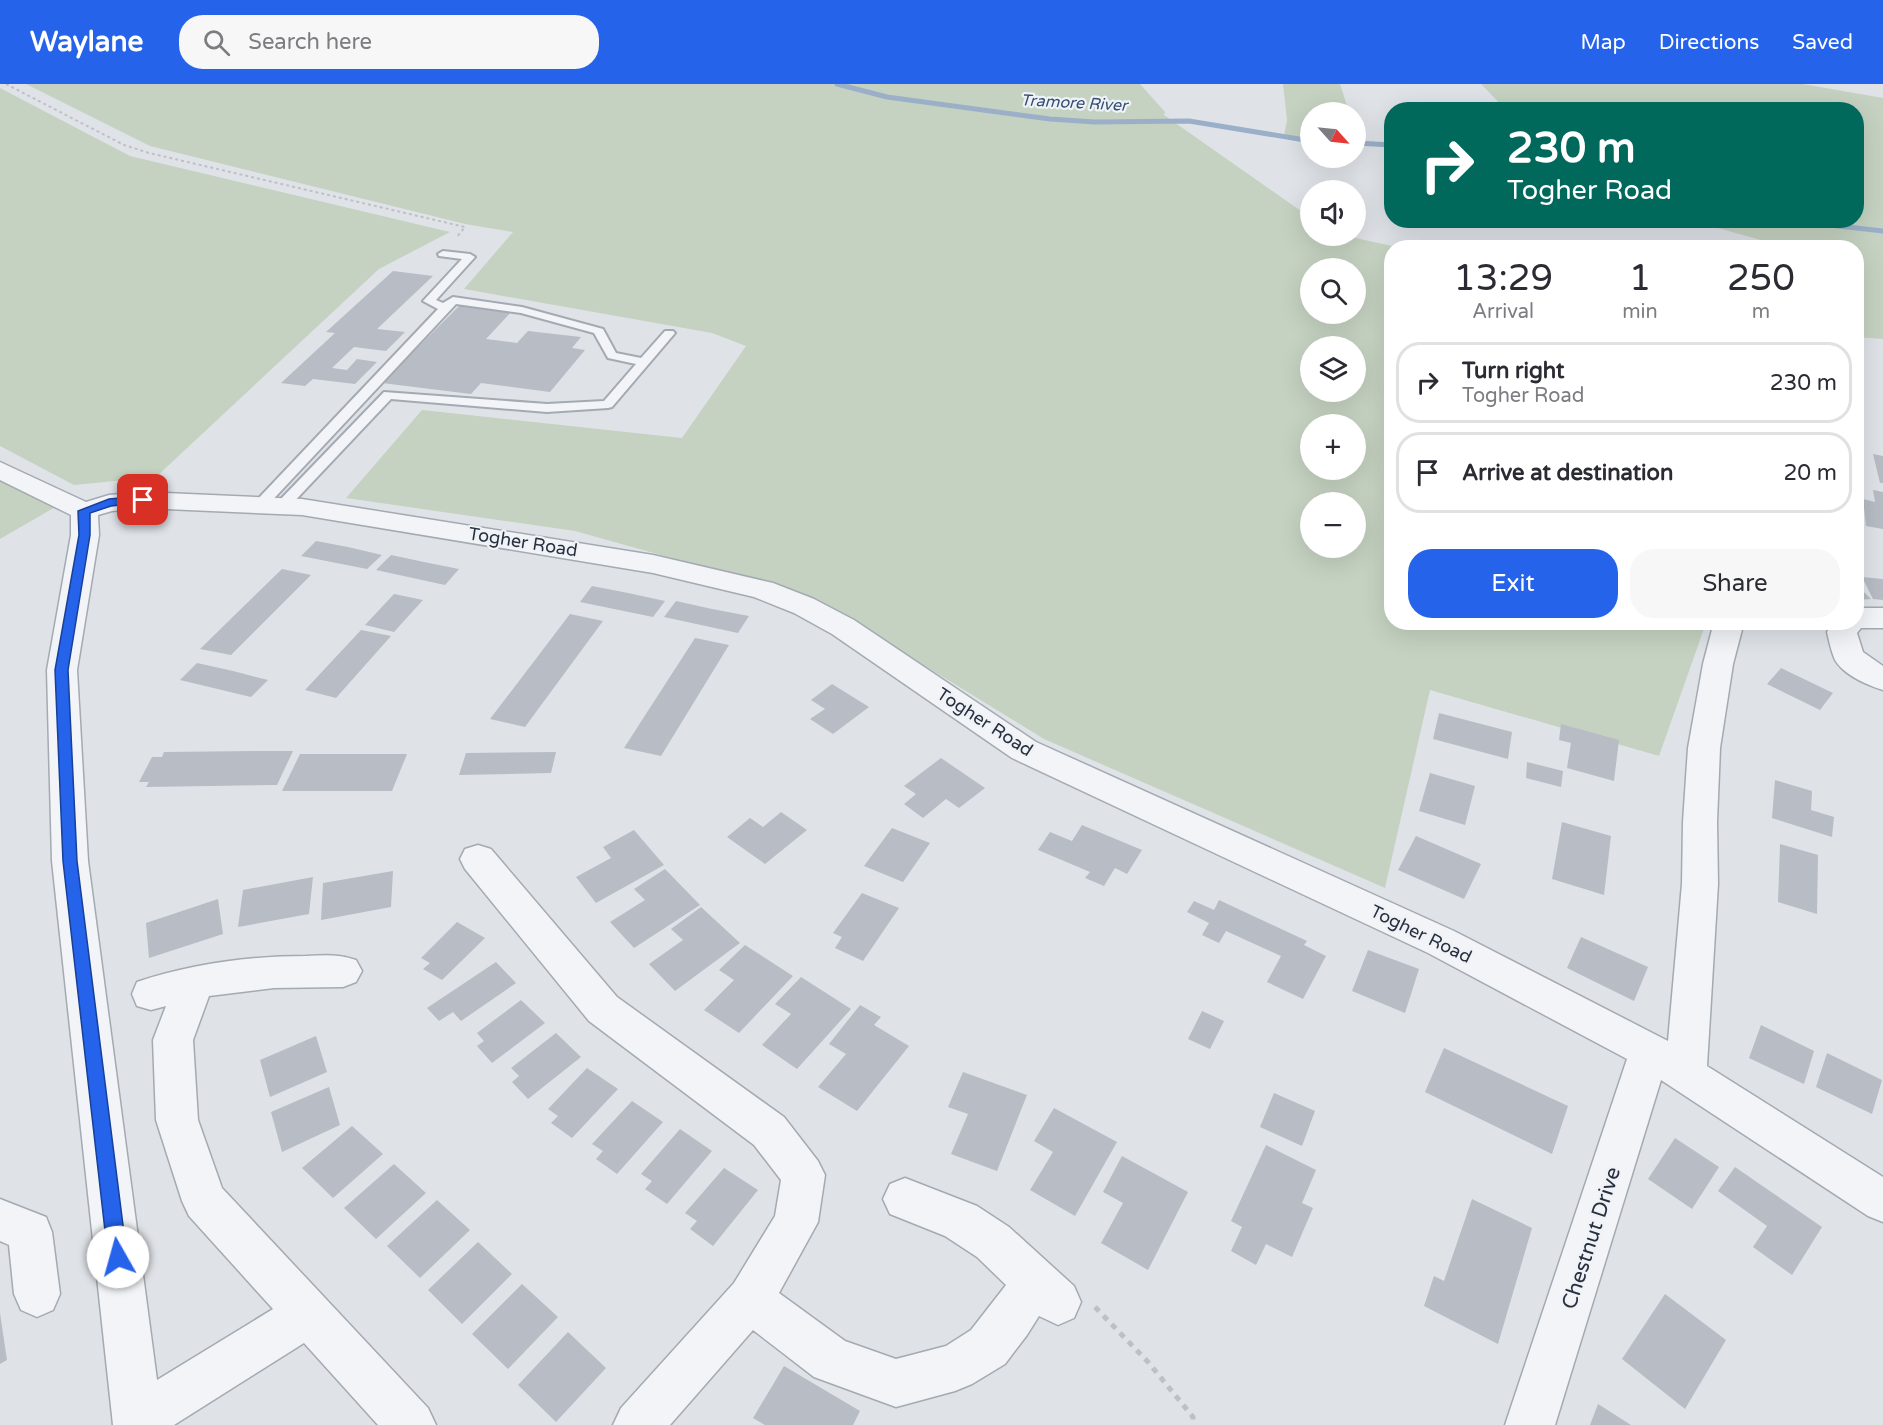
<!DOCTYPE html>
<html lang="en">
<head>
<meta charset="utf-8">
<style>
	body { margin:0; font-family:"Varela Round",sans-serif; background:#f7f7f7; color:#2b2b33; height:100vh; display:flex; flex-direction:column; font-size:22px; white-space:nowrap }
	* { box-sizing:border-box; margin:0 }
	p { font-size:20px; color:#7c7c81 }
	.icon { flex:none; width:33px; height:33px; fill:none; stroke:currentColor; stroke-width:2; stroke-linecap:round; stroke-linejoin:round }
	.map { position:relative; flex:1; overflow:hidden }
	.panel { position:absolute; left:1384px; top:156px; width:480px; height:390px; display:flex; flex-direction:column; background:#fff; border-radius:24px; box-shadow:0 6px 24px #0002 }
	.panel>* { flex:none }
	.guide { position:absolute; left:1384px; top:18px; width:480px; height:126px; border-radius:24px; box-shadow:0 6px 24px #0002; background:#00695c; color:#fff; overflow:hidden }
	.needle { width:39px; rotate:117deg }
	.controls { position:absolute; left:1300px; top:18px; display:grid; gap:12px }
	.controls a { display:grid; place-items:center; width:66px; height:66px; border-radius:50%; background:#fff; box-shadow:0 6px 24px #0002; font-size:30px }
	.pin { position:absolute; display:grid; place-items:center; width:51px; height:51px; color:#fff; margin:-26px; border-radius:12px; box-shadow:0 3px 9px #0006 }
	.me { position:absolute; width:66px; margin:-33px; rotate:353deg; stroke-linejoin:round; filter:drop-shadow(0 0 4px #0008) }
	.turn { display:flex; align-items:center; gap:21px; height:126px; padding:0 24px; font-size:27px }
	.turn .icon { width:78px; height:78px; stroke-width:2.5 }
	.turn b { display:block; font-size:42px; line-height:51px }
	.eta { display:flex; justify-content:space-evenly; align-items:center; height:102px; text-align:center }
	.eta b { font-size:36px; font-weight:600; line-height:42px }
	.button { display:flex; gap:12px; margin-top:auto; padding:12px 24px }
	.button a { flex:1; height:69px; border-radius:24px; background:#2563eb; color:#fff; font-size:24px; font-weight:600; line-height:69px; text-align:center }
	.button a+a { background:#f7f7f7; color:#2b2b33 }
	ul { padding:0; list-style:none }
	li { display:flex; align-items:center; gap:18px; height:81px; margin:0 12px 9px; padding:0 12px; border:3px solid #e1e1e2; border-radius:24px }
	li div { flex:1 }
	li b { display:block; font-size:22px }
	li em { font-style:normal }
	header { display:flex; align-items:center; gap:36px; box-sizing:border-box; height:84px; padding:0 30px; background:#2563eb; color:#fff }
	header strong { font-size:28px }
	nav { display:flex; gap:33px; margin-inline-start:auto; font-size:21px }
	.search { width:420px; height:54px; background:#f7f7f7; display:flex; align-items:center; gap:15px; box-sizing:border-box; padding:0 21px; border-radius:24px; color:#7c7c81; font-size:22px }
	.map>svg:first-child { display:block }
	.green { fill:#c5d2c1; fill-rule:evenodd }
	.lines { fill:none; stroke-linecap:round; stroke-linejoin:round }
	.stream { stroke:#9bb0c8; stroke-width:5 }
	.building { fill:#b7bcc5 }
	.service-casing { stroke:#a4aab2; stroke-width:4 }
	.minor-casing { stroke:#a4aab2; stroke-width:3 }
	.path-far1 { stroke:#bdc1c7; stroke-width:2; stroke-dasharray:3 3; stroke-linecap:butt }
	.path { stroke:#bdc1c7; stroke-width:5; stroke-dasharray:6 6; stroke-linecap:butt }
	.service { fill:#f2f4f7; fill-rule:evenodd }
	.minor { fill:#f2f4f7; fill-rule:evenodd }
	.route { fill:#2563eb; stroke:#184099; stroke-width:1.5 }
	.labels { text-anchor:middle; stroke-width:4.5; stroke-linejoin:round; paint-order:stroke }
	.far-water-label { font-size:16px; font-style:italic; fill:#334e73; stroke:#eff2f6 }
	.street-label { font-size:18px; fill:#28303f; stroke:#eff2f6 }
	.near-street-label { font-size:21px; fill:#28303f; stroke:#eff2f6 }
</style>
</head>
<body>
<header>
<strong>Waylane</strong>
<div class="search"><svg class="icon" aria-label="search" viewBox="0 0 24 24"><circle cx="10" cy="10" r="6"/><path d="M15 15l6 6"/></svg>Search here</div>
<nav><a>Map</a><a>Directions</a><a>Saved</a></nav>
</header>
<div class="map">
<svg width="1883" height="1341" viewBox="0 0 1883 1341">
	<rect width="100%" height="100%" fill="#dfe3e8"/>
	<path class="green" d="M26,0H1140L1165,28L1164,31L1311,134V152H1346L1397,163L1392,164V538L1706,539L1659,672L1430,606L1385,804L1044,655L814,514L575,447L346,414L422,326L682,354L746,262L712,249L464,205L513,148L465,140L150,62ZM1311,184H1356V230H1311ZM1311,262H1356V308H1311ZM1311,340H1356V386H1311ZM1311,418H1356V464H1311Z
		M1283,0H1340L1349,28H1311V61L1284,52L1287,36Z
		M1481,0H1803L1883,14V255L1857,253V164L1785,163L1693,137L1857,136V26L1505,25Z
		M0,4L130,72L450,148L379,185L156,393L74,401L0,362Z
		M0,386L64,418L0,455Z"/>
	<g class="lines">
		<path class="stream" d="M837,0L887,13L1050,35L1095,38L1189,37L1311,57
			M1356,59L1392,61
			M1785,136L1883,147"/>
	</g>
	<path class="building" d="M393,187L433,192L377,245L405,248L386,267L354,263L332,284L347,286L357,275L377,278L355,300L313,295L305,302L281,299L335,249L326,248Z
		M461,220L513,226L486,255L517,259L528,247L581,253L572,264L585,266L550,308L481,299L471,310L382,299Z
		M1873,370L1883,372V399H1880Z
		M1873,406L1883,408V445L1866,442L1863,415L1875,418Z
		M316,457L348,463L382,471L367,485L301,472Z
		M391,471L424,478L459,485L445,501L376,486Z
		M282,485L311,491L231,571L200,565Z
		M1862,493L1883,495V516L1873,515Z
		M1857,501L1871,515L1857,516Z
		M592,502L628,509L665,517L653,533L580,518Z
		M394,510L423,516L394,548L365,541Z
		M676,517L712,525L749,532L738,549L664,533Z
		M570,530L603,537L525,643L490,635Z
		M361,546L391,552L336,614L305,606Z
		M695,554L729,561L661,672L624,664Z
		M197,579L233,587L268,596L251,613L180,596Z
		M1781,584L1833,609L1820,626L1767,600Z
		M832,600L869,623L833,650L810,635L825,625L811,616Z
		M1439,629L1512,648L1508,675L1433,655Z
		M1561,640L1619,656L1614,697L1567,684L1571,659L1559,656Z
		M266,667H293L277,701L146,703L149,698H139L152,673H162L164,668Z
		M556,668L551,689L459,691L466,669Z
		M300,670H407L392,707H282Z
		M941,674L985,704L959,724L946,715L923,734L904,720L916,710L904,702Z
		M1527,678L1563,687L1561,703L1526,694Z
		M1430,689L1475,702L1465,741L1419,727Z
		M1775,696L1812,707L1811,726L1834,733L1832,753L1772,734Z
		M781,728L807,746L765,780L727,753L750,734L763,743Z
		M1562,738L1611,752L1604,811L1552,795Z
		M1082,741L1142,766L1127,790L1115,784L1104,802L1085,794L1090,788L1038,766L1050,748L1072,757Z
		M892,744L930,759L903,798L864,782Z
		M634,746L664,781L596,819L576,793L611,774L603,763Z
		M1416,752L1481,780L1464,815L1398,786Z
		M1780,760L1818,771L1817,830L1778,818Z
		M665,785L700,821L634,864L610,838L645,816L634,805Z
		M393,787L391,823L321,836L323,799Z
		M313,793L309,830L238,843L243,806Z
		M862,809L899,824L863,877L835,864L842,853L833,849Z
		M218,815L223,850L149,874L146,839Z
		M1219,816L1307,857L1304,861L1326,872L1303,915L1267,898L1281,872L1226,847L1219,859L1202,851L1209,839L1187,828L1194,817L1214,826Z
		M701,823L740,859L675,907L649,880L683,856L671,845Z
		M457,838L485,854L442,896L423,885L430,879L421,874Z
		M1581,853L1648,883L1634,917L1567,884Z
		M745,861L793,892L739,949L704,926L734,896L719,886Z
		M1368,866L1419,885L1405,929L1352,907Z
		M496,878L516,899L461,937L453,928L439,937L427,924Z
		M801,893L851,925L797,985L762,961L791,930L775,920Z
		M521,916L545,939L492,979L477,962L484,957L477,949Z
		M860,921L881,933L874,941L909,962L857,1027L818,1003L846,970L829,960Z
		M1202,927L1224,937L1210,965L1188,955Z
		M1761,941L1814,967L1804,1000L1749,974Z
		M556,949L581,973L528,1015L512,998L519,992L511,984Z
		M316,952L327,988L270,1013L260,976Z
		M1444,964L1568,1022L1552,1070L1425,1008Z
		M1827,969L1882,996L1872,1030L1816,1003Z
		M587,984L618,1005L572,1054L551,1039L558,1032L548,1025Z
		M963,988L1027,1011L997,1087L951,1070L968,1030L948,1023Z
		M329,1003L340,1041L282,1068L271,1028Z
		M1274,1009L1315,1027L1302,1062L1260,1043Z
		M632,1017L663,1038L617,1090L596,1075L603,1067L592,1060Z
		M1054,1024L1117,1058L1075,1132L1030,1106L1053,1068L1034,1057Z
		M352,1042L383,1070L333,1114L302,1084Z
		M680,1045L712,1067L667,1120L645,1105L652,1097L641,1090Z
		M1675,1054L1719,1083L1692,1125L1648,1095Z
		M1266,1061L1316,1086L1302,1119L1313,1124L1292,1173L1266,1160L1256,1181L1231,1167L1242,1143L1231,1137Z
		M1122,1072L1188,1108L1148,1186L1101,1159L1123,1119L1103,1108Z
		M394,1080L426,1109L376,1155L344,1124Z
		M1735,1083L1822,1143L1792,1191L1753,1163L1767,1142L1718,1107Z
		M724,1084L758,1106L713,1162L690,1145L697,1137L685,1129Z
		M1472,1115L1532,1144L1498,1260L1424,1222L1434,1192L1444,1197Z
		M437,1116L470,1146L420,1194L387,1162Z
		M478,1158L512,1190L462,1240L428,1206Z
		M522,1200L558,1233L508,1285L472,1250Z
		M1665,1210L1726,1256L1685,1325L1622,1275Z
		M0,1229L7,1276L0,1280Z
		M568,1248L606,1284L556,1338L518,1301Z
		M784,1282L860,1327L853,1341H765L753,1334Z
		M1598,1320L1631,1341H1590Z"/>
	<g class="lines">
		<g class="service-casing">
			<path id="service" d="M443,167L470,170L475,173L436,216L443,219L453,213L522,223L603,245L616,269L641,274L665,247H673L675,249L612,323L608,324L547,328L391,315L287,425H277L275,422L277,419L384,308L547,320L604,317L636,280L608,274L594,249L521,229L456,220L265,424H255L253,421L255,418L438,225L423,217L462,175L439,172L438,170Z"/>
		</g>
		<g class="minor-casing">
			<path id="minor" d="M0,378L86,418L109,411L143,408L302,415L653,471L773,499L814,515L854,536L1036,658L1454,847L1668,957L1682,800L1683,738L1688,664L1703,580L1714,538H1744L1733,580L1720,664L1717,738L1718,800L1707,982L1883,1093V1138L1868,1132L1661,996L1555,1341H1505L1627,975L1428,869L1012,674L832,550L794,529L754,513L653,489L302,431L143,424L112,427L98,431L99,451L77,586L88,777L157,1296L273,1225L189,1132L182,1117L156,1036L153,956L166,922L151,926L137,922L132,910L137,898C191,880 249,872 306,872C324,871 340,870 356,876L362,887L356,898L343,903L274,904L209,912L193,956L198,1036L222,1104L428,1324L436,1341H378L304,1259L174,1341H113L52,777L47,586L71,451V431L0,396Z
				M1857,524H1883V544H1861L1857,549L1863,568L1883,582V606C1867,601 1844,591 1835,576C1831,567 1829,557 1827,548L1833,538H1857Z
				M478,761L491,765L617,913L784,1033L818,1077L825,1091L818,1138L779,1209L845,1257L896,1275L946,1262L971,1246L1006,1201L977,1173L945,1152L890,1130L883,1115L890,1100L905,1094L977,1122L1009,1143L1074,1202L1081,1218L1074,1234L1058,1241L1039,1232L1027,1251L1005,1280L972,1300L955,1307L896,1323L814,1293L753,1246L670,1341H613L621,1324L734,1199L775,1132L781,1096L754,1061L589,937L465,785L460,775L465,765Z
				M0,1115L46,1133L52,1148L60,1210L53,1226L37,1233L21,1226L14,1210L9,1161L0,1157Z"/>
		</g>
		<path class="path-far1" d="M6,0L124,61L149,69L465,143L456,154"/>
		<path class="path" d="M1095,1223L1148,1278L1193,1333V1341"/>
		<use href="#service" class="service"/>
		<use href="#minor" class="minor"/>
	</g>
	<path class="route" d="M143,412L148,416L147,418L111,422L90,429V451L68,586L77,777L127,1173L124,1180L118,1183L111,1180L108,1173L63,777L55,586L79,451L78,427L109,415Z"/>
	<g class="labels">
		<g class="far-water-label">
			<text transform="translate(1074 18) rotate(3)" y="6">Tramore River</text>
		</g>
		<g class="street-label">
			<text transform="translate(523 458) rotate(9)" y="6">Togher Road</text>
			<text transform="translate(985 638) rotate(33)" y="6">Togher Road</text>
			<text transform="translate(1421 850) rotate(26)" y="6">Togher Road</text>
		</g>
		<g class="near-street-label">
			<text transform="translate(1591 1154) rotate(-72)" y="7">Chestnut Drive</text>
		</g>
	</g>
</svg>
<div class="controls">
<a><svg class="needle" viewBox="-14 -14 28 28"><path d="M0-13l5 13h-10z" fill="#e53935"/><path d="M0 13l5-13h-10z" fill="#7c7c81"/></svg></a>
<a><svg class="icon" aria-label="sound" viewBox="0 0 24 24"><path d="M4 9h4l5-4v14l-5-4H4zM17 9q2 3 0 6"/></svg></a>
<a><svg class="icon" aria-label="search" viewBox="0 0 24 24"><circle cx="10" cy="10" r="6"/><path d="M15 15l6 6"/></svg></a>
<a><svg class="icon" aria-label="layers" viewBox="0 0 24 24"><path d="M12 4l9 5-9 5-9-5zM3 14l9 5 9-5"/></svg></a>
<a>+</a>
<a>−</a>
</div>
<div class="pin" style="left:143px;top:416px;background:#d93025"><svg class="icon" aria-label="arrive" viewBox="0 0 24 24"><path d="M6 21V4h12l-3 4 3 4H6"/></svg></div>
<svg class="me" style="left:118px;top:1173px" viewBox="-20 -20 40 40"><circle r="19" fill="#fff"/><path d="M0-13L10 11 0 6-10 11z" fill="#2563eb"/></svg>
<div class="guide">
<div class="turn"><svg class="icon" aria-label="right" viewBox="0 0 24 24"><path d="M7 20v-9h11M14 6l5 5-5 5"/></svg><div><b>230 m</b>Togher Road</div></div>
</div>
<section class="panel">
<div class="eta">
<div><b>13:29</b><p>Arrival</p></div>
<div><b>1</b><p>min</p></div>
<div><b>250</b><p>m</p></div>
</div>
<ul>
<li><svg class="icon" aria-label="right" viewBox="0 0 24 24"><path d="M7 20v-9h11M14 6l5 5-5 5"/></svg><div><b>Turn right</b><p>Togher Road</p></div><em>230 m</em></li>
<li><svg class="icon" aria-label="arrive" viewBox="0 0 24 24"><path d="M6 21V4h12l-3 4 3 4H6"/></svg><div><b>Arrive at destination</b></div><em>20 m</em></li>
</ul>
<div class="button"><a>Exit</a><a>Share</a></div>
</section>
</div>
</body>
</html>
